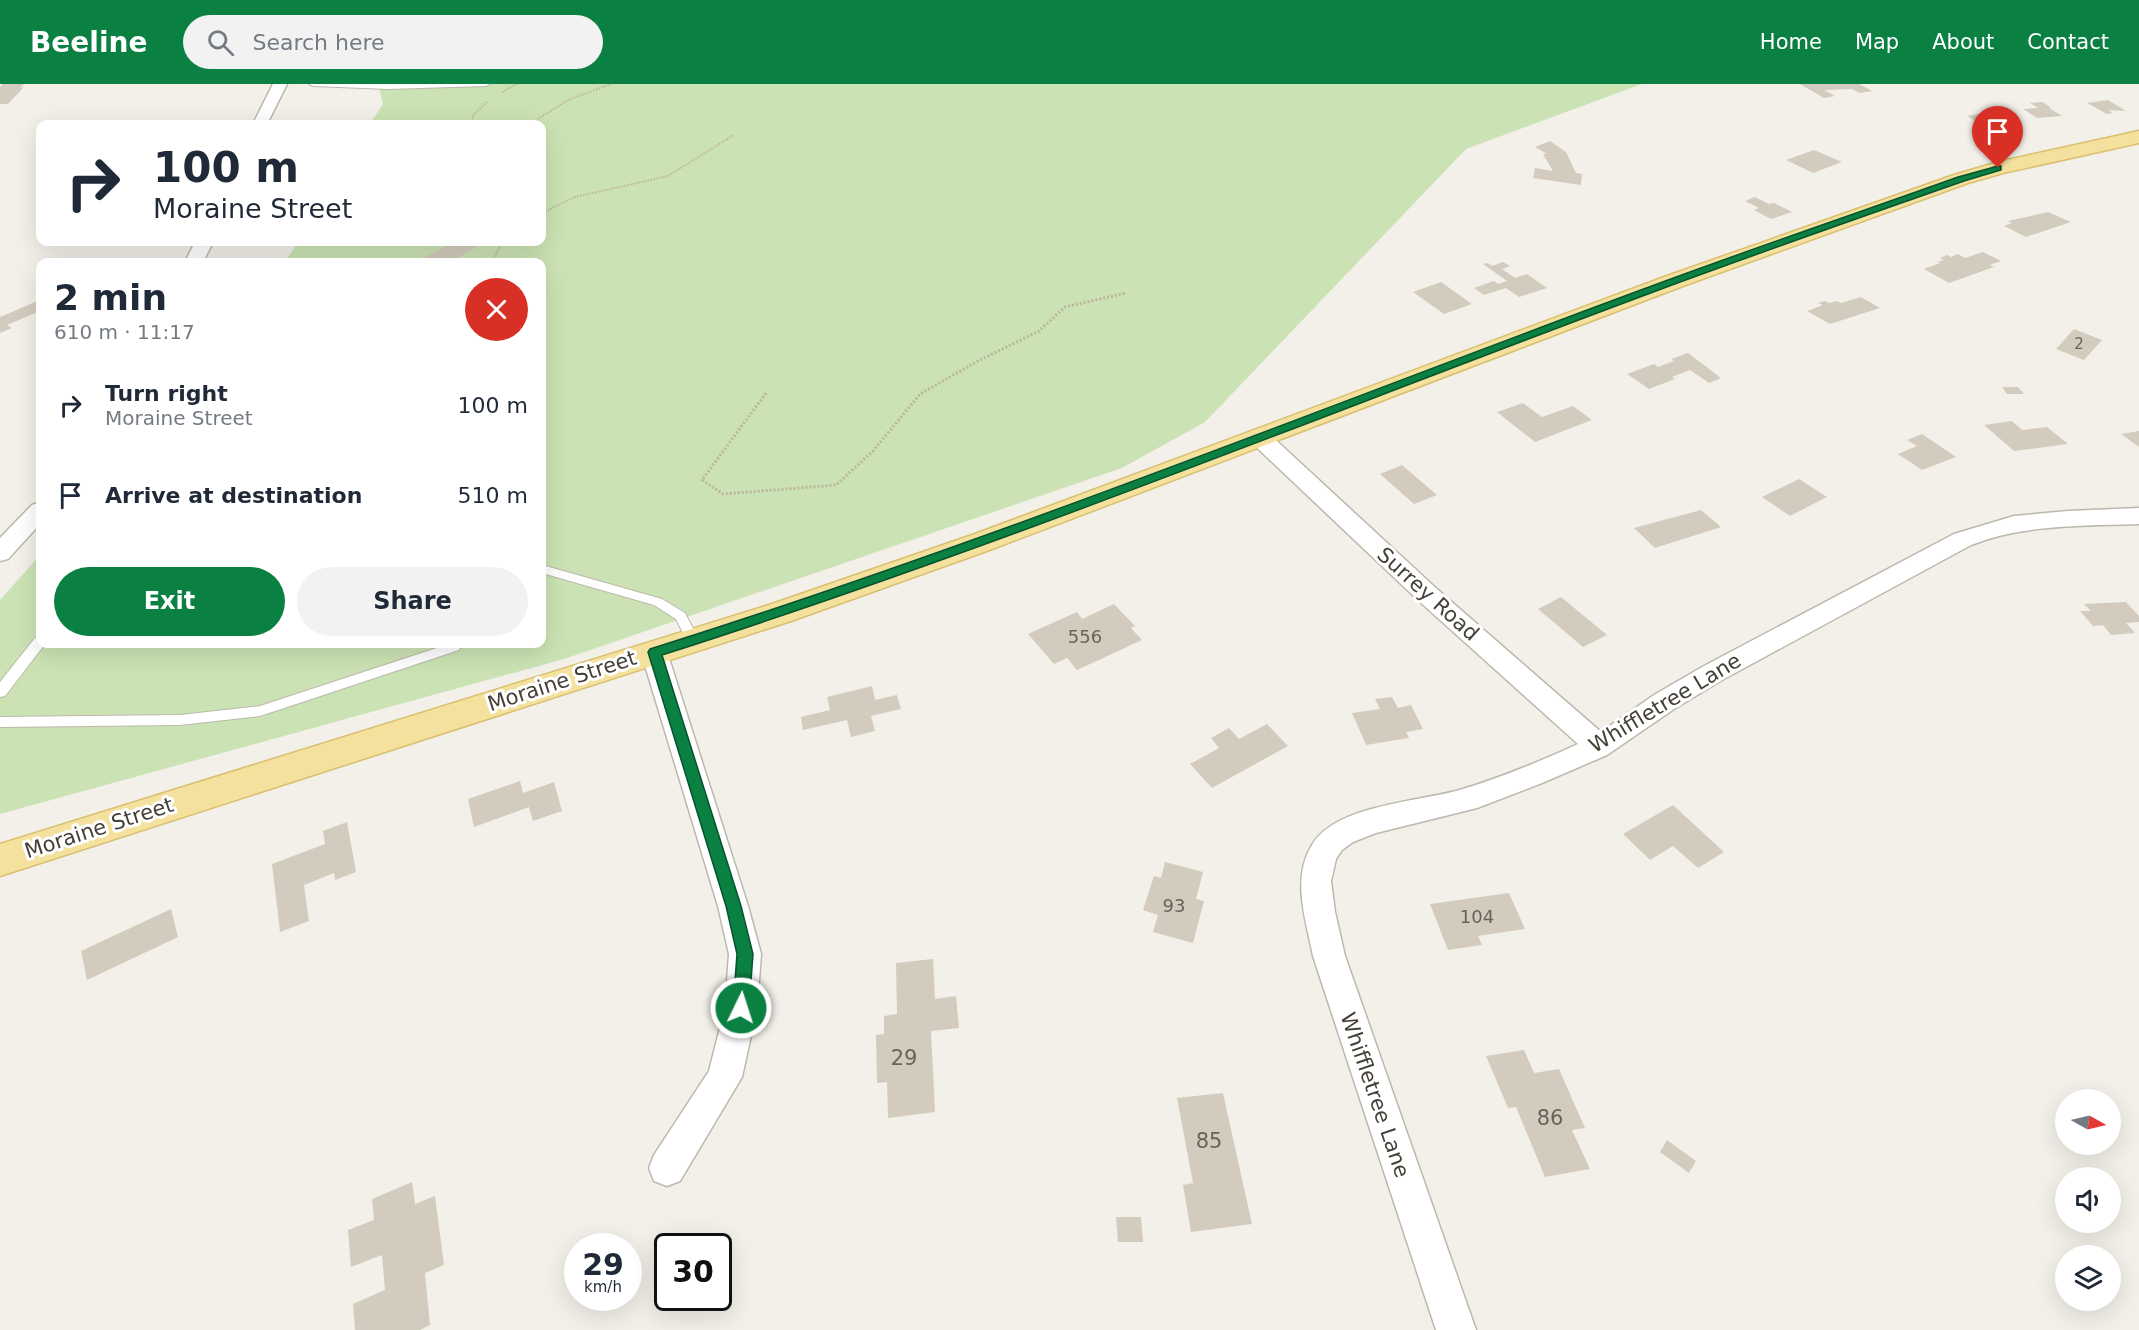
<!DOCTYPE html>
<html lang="en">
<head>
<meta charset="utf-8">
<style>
	body { margin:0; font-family:"DejaVu Sans",sans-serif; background:#f2f2f3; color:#1f2937; height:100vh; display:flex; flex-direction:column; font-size:22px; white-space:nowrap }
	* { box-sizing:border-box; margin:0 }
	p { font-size:20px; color:#747a83 }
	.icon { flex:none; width:33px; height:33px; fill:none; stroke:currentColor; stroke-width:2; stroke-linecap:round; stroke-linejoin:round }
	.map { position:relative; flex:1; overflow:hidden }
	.side { position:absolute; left:36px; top:174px; width:510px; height:390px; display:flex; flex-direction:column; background:#fff; border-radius:12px; box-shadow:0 6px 24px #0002 }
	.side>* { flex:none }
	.top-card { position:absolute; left:36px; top:36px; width:510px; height:126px; border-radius:12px; box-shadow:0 6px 24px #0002; background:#fff; color:#1f2937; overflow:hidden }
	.needle { width:39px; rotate:98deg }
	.fabs { position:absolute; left:2055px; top:1005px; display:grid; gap:12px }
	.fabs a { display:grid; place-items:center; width:66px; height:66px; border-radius:50%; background:#fff; box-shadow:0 6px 24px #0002; font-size:30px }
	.speed { position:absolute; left:564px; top:1149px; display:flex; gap:12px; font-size:30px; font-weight:700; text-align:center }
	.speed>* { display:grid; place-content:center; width:78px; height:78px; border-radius:50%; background:#fff; box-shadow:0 6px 24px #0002; line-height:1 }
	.speed small { font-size:15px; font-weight:400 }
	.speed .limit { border:3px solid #111; border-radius:9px; background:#fff; color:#111 }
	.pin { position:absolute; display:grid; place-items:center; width:51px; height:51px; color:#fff; margin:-62px -26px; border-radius:50% 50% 50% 0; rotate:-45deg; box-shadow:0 0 6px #0007 }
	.pin .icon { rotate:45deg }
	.me { position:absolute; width:66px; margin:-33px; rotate:4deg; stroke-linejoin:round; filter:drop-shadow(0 0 4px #0008) }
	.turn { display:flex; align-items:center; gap:21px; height:126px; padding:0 18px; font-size:27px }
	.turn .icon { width:78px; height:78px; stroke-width:2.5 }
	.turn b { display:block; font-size:42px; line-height:51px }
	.round { display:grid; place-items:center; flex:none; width:63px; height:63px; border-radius:32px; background:#f2f2f3 }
	.headline { display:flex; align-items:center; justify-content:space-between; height:102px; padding:0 18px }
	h1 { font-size:36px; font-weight:700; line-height:45px }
	.primary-button { display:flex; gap:12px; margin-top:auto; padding:12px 18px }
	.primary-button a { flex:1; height:69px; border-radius:36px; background:#0b8043; color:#fff; font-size:24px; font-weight:700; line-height:69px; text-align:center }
	.primary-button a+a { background:#f2f2f3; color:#1f2937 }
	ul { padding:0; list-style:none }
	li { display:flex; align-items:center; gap:18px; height:90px; padding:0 18px }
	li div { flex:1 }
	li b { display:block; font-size:22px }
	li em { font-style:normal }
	header { display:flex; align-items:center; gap:36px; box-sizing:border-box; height:84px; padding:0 30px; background:#0b8043; color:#fff }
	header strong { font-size:28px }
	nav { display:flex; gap:33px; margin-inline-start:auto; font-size:21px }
	.search { width:420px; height:54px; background:#f2f2f3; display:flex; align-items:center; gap:15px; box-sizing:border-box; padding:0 21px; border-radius:33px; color:#747a83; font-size:22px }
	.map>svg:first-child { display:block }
	.green { fill:#cbe3b4 }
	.building { fill:#d3ccbe }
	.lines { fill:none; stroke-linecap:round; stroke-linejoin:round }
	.lane-casing { stroke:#bdb8ab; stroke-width:2 }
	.street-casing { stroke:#bdb8ab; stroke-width:3 }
	.primary-casing { stroke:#d9bf6f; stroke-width:3 }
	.path-far1 { stroke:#bdb49e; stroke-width:2; stroke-dasharray:1.5 1.5; stroke-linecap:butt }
	.path { stroke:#bdb49e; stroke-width:3; stroke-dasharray:2 2; stroke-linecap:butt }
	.lane { fill:#fff; fill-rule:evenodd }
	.street { fill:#fff; fill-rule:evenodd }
	.primary { fill:#f5e19e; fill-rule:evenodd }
	.route { fill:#0b8043; stroke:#07532c; stroke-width:1.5 }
	.labels { text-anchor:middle; stroke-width:6; stroke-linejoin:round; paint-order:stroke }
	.far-number-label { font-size:15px; fill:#686359 }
	.number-label { font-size:18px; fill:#686359 }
	.street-label { font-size:21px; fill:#454037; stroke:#fff }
	.near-number-label { font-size:21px; fill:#686359 }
</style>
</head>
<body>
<header>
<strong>Beeline</strong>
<div class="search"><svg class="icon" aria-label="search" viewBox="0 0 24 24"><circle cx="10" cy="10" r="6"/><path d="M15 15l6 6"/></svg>Search here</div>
<nav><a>Home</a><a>Map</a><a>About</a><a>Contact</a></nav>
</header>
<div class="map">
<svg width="2139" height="1246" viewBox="0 0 2139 1246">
	<rect width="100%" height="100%" fill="#f2f0e8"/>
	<path class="green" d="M378,0H1642L1466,65L1205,338L1122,384L564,575L0,730V516L40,471V560H542V178H285L298,158H542V40H370L383,20Z"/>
	<path class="building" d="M3,0H24L20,4L24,3L8,20H0V3Z
		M1800,0H1859L1872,7L1860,9L1852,5L1824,6L1835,12L1824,14Z
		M2108,16L2126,27L2108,26L2113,29L2107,30L2087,19Z
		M2043,18L2051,24H2049L2062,32L2037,34L2023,25L2038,24L2030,19Z
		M1992,28L2009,37L1984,42L1967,32Z
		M1550,57L1566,68L1576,89L1582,90L1581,101L1533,94L1535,84L1553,87L1543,70H1547L1535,63Z
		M1814,66L1842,78L1813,89L1786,76Z
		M1755,113L1769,120L1774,119L1792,128L1771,135L1754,126L1759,124L1745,117Z
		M2048,128L2071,138L2026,153L2004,142L2012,139L2008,137Z
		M452,158H484L451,178H417Z
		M1983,168L2001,177L1990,181L1994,183L1949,199L1924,185L1940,179L1937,178L1944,176L1940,174L1947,171L1951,173L1958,170L1965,174Z
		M1503,178L1510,182L1502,185L1515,194L1527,190L1547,204L1519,213L1506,204L1484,211L1474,204L1494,197L1498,200L1507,197L1483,180L1488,179L1492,182Z
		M1441,198L1472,220L1444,230L1413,208Z
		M1861,213L1880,224L1830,240L1807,227L1823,221L1818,219L1825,217L1829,219L1837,217L1841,219Z
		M40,216V227L7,241L12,244L0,249V233Z
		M2074,245L2102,256L2084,276L2056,265Z
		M1688,269L1721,294L1709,299L1690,286L1672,293L1675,295L1649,305L1627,290L1654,280L1658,283L1674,277L1671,275Z
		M2002,303H2018L2024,310H2007Z
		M1523,319L1542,333L1573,322L1592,336L1535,358L1497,328Z
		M2012,337L2022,346L2047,343L2068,360L2014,367L1984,341Z
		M2139,347V363L2121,350Z
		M1922,350L1956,373L1922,386L1898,370L1917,362L1907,356Z
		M1402,381L1437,411L1414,420L1380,390Z
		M1799,395L1827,413L1790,432L1762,413Z
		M1701,426L1721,443L1655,464L1634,444Z
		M1561,513L1607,551L1583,563L1538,525Z
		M2126,518L2139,532V538L2126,539L2135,549L2111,551L2103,541L2093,542L2080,527H2091L2084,520Z
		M1114,520L1135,542L1131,544L1142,556L1077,586L1067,574L1054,580L1028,550L1077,528L1082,535Z
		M872,602L875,616L897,611L901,625L871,632L875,647L851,653L847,636L803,646L801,633L830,626L827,613Z
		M1392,613L1398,624L1411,621L1423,645L1406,648L1409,654L1366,661L1352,629L1380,625L1375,615Z
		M1267,640L1288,662L1212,704L1190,680L1219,664L1211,654L1229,644L1239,655Z
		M520,697L523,709L554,698L562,727L533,737L529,723L474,743L468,715Z
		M1673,721L1724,768L1698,784L1673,762L1650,776L1623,750Z
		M347,738L356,788L335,796L334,789L304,801L309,837L280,848L272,780L325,760L323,747Z
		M1165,778L1203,788L1196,815L1204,817L1193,859L1153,848L1158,831L1143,826L1154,792L1161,794Z
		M1509,809L1525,845L1478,852L1482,861L1448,866L1430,820Z
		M171,825L178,853L87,896L81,867Z
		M933,875L935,915L956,912L959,944L931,947L935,1028L888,1034L887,998L877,999L876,951L884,950V932L897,930L896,879Z
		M1524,966L1534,989L1559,985L1585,1044L1572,1046L1590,1085L1545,1093L1516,1023L1508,1024L1486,972Z
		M1223,1009L1252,1140L1191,1148L1183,1101L1193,1099L1177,1014Z
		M1667,1056L1696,1077L1689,1089L1660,1068Z
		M412,1098L415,1120L435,1112L444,1181L425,1189L430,1241L420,1246H355L353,1220L385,1206L382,1171L351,1183L348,1146L374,1136L372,1115Z
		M1116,1133H1141L1143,1158H1118Z"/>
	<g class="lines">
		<g class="lane-casing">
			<path id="lane" d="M309,0H490L486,2L388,5L313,2Z
				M542,481L662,515L685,529L699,556L693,561L688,559L676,535L654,521L542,489Z
				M40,552V560H45L5,612L0,613V598L35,554Z
				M449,560H462L459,566L260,632L180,641L0,643V633L180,631L260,622Z"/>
		</g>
		<g class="street-casing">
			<path id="street" d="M273,0H287L267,40H253Z
				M195,158H213L203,178H185Z
				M1260,347L1268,349L1438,506L1601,648L1654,611L1704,582L1954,450L2014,432L2068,427L2139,424V440C2082,442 2025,440 1971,461L1722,596L1674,625L1607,671L1542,699L1477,724L1376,749L1353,758L1342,766L1336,775L1331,797L1335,828L1345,872L1476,1246H1436L1313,872C1306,836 1291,795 1312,761C1336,720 1421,718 1463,705C1502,693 1541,677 1578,660L1420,518L1252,359L1249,354L1252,349Z
				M40,418V440L8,475L0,477V454L32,421Z
				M654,558L663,561L667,568L748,822L761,870L757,924L742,993L680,1097L667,1102L654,1097L649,1084L654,1071L709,987L725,924L729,870L718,822L641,568L645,561Z"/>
		</g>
		<g class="primary-casing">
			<path id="primary" d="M2139,47V59L2003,89L1968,99L1683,202L995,464L791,537L0,792V760L769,521L975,450L1667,192L1954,91L1998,78Z"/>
		</g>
		<path class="path-far1" d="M502,8L517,0
			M473,40V31L488,17
			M530,40L568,16L611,0
			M542,129L575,113L668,92L734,51
			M492,178L502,158
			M1123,210L1126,209"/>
		<path class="path" d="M766,309L702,396L723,410L836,401L873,367L920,310L978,277L1039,247L1065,223L1126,209"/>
		<use href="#lane" class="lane"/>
		<use href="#street" class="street"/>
		<use href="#primary" class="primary"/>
	</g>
	<path class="route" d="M1998,82H2001V86L1964,97C1862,133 1758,169 1656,207C1325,330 998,464 662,571L741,822L753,870L749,924L747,930L741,932L735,930L733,924L737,870L726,822L648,568L650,565C988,459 1316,326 1649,203C1751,165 1855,130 1958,93Z"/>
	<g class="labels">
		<g class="far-number-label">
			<text x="2079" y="265">2</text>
		</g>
		<g class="number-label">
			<text x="1085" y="559">556</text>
			<text x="1174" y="828">93</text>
			<text x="1477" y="839">104</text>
		</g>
		<g class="street-label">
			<text transform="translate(1428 510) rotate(42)" y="7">Surrey Road</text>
			<text transform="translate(562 597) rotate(-18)" y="7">Moraine Street</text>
			<text transform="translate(1665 619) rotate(-31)" y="7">Whiffletree Lane</text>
			<text transform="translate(99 744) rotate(-18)" y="7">Moraine Street</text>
			<text transform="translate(1375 1011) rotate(71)" y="7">Whiffletree Lane</text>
		</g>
		<g class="near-number-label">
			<text x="904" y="981">29</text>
			<text x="1550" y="1041">86</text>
			<text x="1209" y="1064">85</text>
		</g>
	</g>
</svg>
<div class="fabs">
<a><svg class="needle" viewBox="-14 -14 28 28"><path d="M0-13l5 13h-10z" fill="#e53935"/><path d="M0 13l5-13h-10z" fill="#747a83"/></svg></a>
<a><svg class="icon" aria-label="sound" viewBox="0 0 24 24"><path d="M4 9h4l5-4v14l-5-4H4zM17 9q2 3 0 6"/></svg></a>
<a><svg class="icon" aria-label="layers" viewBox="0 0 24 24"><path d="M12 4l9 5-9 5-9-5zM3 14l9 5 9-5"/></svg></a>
</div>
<div class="speed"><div>29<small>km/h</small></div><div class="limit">30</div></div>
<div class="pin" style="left:1998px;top:84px;background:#d93025"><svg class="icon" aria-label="arrive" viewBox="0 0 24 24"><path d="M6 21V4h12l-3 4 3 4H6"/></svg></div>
<svg class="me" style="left:741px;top:924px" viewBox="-20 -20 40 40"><circle r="17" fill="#0b8043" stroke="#fff" stroke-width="3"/><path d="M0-11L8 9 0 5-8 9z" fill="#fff"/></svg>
<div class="top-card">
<div class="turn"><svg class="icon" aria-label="right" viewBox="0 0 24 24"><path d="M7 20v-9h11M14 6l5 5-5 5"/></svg><div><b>100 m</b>Moraine Street</div></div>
</div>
<section class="side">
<div class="headline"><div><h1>2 min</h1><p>610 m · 11:17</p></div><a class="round" style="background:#d93025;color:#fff"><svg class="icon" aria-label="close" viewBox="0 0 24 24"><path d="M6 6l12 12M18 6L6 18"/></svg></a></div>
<ul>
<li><svg class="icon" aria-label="right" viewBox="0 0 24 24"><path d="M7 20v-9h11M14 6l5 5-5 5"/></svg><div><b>Turn right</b><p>Moraine Street</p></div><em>100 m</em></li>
<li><svg class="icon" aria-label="arrive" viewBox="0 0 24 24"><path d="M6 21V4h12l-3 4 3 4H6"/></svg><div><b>Arrive at destination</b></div><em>510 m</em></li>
</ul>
<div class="primary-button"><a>Exit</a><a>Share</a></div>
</section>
</div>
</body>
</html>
